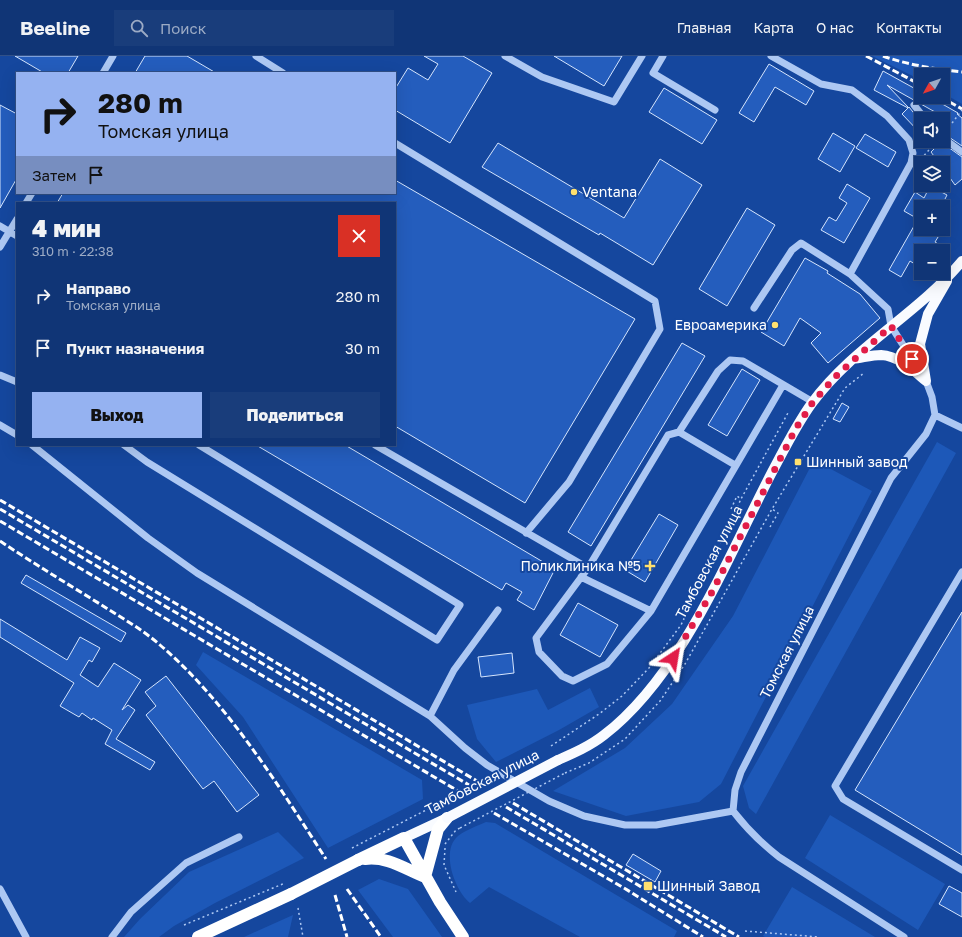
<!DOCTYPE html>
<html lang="ru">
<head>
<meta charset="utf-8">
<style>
	body { margin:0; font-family:"Golos Text",sans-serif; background:#193d7b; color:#f1f3f6; height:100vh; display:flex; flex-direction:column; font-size:15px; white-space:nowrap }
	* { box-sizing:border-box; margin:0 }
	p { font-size:13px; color:#9cabc5 }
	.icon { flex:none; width:22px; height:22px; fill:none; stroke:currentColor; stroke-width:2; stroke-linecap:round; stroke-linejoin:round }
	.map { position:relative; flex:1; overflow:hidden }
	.drawer { position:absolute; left:16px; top:146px; width:380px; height:244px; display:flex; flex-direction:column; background:#103576; border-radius:0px; box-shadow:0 4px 16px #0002,0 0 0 1px #305088 }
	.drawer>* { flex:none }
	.guide { position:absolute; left:16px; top:16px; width:380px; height:122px; border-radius:0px; box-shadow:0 4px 16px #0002,0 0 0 1px #305088; background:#95b2f1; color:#111; overflow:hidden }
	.needle { width:26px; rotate:230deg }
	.buttons { position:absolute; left:914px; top:12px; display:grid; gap:8px }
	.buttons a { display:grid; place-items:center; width:36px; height:36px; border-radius:0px; background:#103576; box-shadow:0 4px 16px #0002,0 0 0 1px #305088; font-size:20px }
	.pin { position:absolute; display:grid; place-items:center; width:34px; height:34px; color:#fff; margin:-17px; border:2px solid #fff; border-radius:50%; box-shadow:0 1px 4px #0007 }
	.me { position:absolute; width:44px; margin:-22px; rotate:33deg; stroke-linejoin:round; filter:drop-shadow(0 0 3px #0008) }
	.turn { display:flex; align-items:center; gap:14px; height:84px; padding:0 16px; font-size:18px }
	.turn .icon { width:52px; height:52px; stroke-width:2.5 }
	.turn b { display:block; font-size:28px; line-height:34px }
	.then { display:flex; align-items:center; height:38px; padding:0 16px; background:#0003; gap:8px; font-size:15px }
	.round { display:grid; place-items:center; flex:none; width:42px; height:42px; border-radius:0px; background:#193d7b }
	.overview { display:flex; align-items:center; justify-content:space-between; height:68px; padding:0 16px }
	h1 { font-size:24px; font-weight:800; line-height:30px }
	.action { display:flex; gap:8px; margin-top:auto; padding:8px 16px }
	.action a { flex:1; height:46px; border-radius:0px; background:#95b2f1; color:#111; font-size:16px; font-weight:800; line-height:46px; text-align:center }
	.action a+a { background:#193d7b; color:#f1f3f6 }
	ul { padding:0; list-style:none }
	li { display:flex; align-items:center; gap:12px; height:52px; padding:0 16px }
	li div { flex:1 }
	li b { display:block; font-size:15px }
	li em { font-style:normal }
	header { display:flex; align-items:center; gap:24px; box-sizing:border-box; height:56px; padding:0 20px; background:#103576; border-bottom:1px solid #305088 }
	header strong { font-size:19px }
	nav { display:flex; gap:22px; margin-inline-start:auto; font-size:14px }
	.search { width:280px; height:36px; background:#193d7b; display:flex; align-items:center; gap:10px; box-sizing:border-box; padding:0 14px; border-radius:0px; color:#9cabc5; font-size:15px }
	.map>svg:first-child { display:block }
	.green { fill:#1d58b8 }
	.building { fill:#245dbd; stroke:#d5e5fd }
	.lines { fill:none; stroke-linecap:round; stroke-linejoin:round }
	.path { stroke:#adc8f3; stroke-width:1.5; stroke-dasharray:2 3; stroke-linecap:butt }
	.minor { stroke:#adc8f3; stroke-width:7 }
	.major { stroke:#f9fbff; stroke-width:10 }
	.highway { stroke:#fff; stroke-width:12 }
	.rail { stroke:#fff; stroke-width:3; stroke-dasharray:7 3; stroke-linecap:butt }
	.path-bridge { stroke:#adc8f3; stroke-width:1.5; stroke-dasharray:2 3; stroke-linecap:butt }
	.major-bridge { stroke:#f9fbff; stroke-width:10 }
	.highway-bridge { stroke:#fff; stroke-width:12 }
	.route { stroke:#e11d48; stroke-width:7; stroke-dasharray:0 12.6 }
	.poi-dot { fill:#ffe06f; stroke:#15479e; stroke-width:1.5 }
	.labels { text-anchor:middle; stroke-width:4; stroke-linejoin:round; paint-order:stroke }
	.poi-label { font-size:14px; fill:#fff; stroke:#15479e; text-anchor:start }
	.street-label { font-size:14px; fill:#fff; stroke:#15479e }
</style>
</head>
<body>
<header>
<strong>Beeline</strong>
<div class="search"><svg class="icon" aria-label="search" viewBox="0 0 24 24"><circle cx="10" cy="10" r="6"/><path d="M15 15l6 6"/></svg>Поиск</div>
<nav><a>Главная</a><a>Карта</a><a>О нас</a><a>Контакты</a></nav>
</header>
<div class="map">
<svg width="962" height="881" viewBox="0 0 962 881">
	<rect width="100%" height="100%" fill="#15479e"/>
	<path class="green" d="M872,0H962V48L943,37V19H921V24Z
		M937,386L956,397L756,758L749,752L743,730Z
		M814,404L872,435L721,728L699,746L626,760L553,735L625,692L672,648L733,560Z
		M203,596L422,724L423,743L328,792L243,661L196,609Z
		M590,632L599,651L559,674L496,706L477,683L467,649L537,633L548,654Z
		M830,759L945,828L918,874L805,802Z
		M486,766L495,767L677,875L674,881H580L489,831L470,847C455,835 440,795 458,780C466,774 477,770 486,766Z
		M278,776L304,802L215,847L174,870L159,881H124L140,863L189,816Z
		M379,823L408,833L442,881H393L358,834Z
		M792,831L875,881H765L763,880Z
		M293,859L288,881H244Z"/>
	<path class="building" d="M15,0H78L68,17H44Z
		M145,0H187L216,17H135Z
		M424,0H463L492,17L450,87L395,54V33L408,12L428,24L438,8Z
		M554,0H622L604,30Z
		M769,8L814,35L806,49L775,31L754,66L739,57Z
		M883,15L921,36V41H930L958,57L957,58L962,62V90L943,77L944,61L887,29L908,51V52L874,34Z
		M664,32L717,64L702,88L649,56Z
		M0,49L17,58V122L0,152Z
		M909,51L921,66V78L902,58Z
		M833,77L855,90L840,116L818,103Z
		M865,78L896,96L888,111L856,92Z
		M941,86L962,101V123L955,129L943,112V107H939L931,96Z
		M498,87L624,162L660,103L702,129L653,209L600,177L599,179L482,111Z
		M395,124L635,263L525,447L395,370V147H57L63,137H395Z
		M847,128L870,142L844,187L821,174L829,161L836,165L847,147L839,142Z
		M930,130L947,139L941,151H921V173H943L935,186L950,195H921V212L910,205L901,221L889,214L918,163L904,155L915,136L924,142Z
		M747,152L775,169L727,250L699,233Z
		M805,202L828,215L827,217L860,238L880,262L828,307L811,287L821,277L800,262L784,290L761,276Z
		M682,287L705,300L591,490L568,476Z
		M742,313L760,324L727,380L708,369Z
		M842,347L849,351L840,366L833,363Z
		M256,389H345L555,513L534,554L517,544L522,536L506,527L502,534Z
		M659,458L678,469L645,526L625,514Z
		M26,519L126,577L121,586L21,527Z
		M578,547L618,569L600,601L560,579Z
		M962,556V799L855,734Z
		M0,563L67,604L80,581L100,592L92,606L89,604L80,619L98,631L114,607L141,624L122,654L128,649L135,654L116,683L155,706L150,714L105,688L112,674L93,662L92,664L82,657L79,661L60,650L74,627L0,581Z
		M512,597L514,617L481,621L478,601Z
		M166,620L259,739L237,756L214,725L203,733L146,659L156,650L145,636Z
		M633,798L661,815L655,826L626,809Z
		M949,830L962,837V861L939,848Z"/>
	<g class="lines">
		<path class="path" d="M946,75L962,54
			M921,103L936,86
			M731,453L737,440L741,443L789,355
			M770,471L778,457L772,453L845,332L864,317
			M551,690L599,658L622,640L649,612L681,569L741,443
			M565,717L589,707L625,683L660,645L685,608L772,453
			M445,788L456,774L460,772
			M352,792L434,750
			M445,792L444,809L456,836
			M298,852L303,881
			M184,869L285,827
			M745,875L819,881"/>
		<path class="minor" d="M256,0L283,17
			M505,0L542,21L614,46L642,0
			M663,0L653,17L715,54
			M771,0L821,28L852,34L887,60L909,84L913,97L911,107L850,218L888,253L891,270L926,325L932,341L935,359L926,378L891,422L741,716L735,734L733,755C747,773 761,787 779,801L904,881
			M103,17L113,0
			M914,49L925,63
			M943,82L962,96
			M395,87L655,245L660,273L569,426L526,477
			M26,147L32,137
			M0,170L17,180
			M0,191L17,163
			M754,252L792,194L801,187L850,218
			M0,319L17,326
			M783,329L651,555L607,608L573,625L562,620L539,596L536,582L588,512L668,379L679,376L718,315L730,304L743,305L813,346
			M935,359L962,372
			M0,369L17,379
			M675,377L679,376L735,409
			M32,389L148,482L197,517L430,660L465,692L487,709L549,745L584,760L625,769H656L733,755
			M124,389L147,406L437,584L460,549L199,389
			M375,389L588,512
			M962,516L835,730L843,743L962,814
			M581,521L651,555
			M430,660L454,614L498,554
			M0,833L26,881
			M112,881L131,856L186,807L239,781"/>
		<path class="major" d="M853,303C862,302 872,299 881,299C899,300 913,314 926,325
			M926,325L920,288L928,258L947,225
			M558,704C574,697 590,690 604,679C681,620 727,503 771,418C784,394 796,369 812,347C853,291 918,258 962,205
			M404,782L447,762"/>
		<path class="highway" d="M365,803C387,800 405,813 425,821
			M358,804L404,782L440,846L463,881
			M425,821L438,773L447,762
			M198,881L291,838"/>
		<path class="rail" d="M866,0L921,29
			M883,0C908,9 936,13 962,16
			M941,41L962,53
			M0,444L477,725
			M0,453L469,729
			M0,465L458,735
			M0,485C33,507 66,527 100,548C120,561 142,573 160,589C227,646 278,729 326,803
			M513,747L739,881
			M506,751L726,881
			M494,757L624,832L703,881
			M347,833L381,881
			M335,839L347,881"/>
		<path class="path-bridge" d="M460,772L565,717"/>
		<path class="major-bridge" d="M447,762L558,704"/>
		<path class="highway-bridge" d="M291,838L358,804"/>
	</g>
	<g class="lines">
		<path class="route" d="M673,602L712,536L796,372L813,346L836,320L891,270L912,303"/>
	</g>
	<g class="poi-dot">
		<circle cx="574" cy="136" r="4"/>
		<circle cx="775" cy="269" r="4"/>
		<rect x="794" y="402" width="8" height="8" rx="2"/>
		<path d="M648 504h4v4h4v4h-4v4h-4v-4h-4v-4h4z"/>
		<rect x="643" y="825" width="10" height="10" rx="2"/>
	</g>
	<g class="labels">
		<g class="poi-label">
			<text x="582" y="141">Ventana</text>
			<text x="767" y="274" text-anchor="end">Евроамерика</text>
			<text x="806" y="411">Шинный завод</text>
			<text x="641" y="515" text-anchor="end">Поликлиника №5</text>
			<text x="657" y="835">Шинный Завод</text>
		</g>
		<g class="street-label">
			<text transform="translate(709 506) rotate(-62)" y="5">Тамбовская улица</text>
			<text transform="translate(787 596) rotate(-63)" y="5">Томская улица</text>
			<text transform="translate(482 726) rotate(-27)" y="5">Тамбовская улица</text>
		</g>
	</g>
</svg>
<div class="buttons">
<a><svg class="needle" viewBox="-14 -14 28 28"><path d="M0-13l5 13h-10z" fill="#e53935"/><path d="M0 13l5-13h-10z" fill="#9cabc5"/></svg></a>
<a><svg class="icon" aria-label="sound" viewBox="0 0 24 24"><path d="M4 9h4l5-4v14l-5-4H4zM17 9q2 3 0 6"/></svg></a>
<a><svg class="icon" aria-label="layers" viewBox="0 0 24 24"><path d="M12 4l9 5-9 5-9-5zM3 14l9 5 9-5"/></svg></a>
<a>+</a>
<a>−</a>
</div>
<div class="pin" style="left:912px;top:303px;background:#d93025"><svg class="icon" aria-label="arrive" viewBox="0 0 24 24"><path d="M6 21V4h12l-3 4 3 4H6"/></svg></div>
<svg class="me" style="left:673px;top:602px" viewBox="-20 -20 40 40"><path d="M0-17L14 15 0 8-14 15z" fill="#e11d48" stroke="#fff" stroke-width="4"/></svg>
<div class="guide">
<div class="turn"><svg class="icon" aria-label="right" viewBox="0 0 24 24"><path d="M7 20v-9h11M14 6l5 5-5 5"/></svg><div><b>280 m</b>Томская улица</div></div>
<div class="then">Затем<svg class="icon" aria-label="arrive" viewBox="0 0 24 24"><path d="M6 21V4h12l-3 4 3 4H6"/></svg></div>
</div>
<section class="drawer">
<div class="overview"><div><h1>4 мин</h1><p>310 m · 22:38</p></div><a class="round" style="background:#d93025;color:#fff"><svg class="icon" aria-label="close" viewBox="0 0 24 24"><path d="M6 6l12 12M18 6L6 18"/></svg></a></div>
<ul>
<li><svg class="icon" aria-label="right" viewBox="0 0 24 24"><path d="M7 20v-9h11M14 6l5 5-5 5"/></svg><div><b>Направо</b><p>Томская улица</p></div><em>280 m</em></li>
<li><svg class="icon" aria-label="arrive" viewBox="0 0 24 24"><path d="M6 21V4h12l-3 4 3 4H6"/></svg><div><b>Пункт назначения</b></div><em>30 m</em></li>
</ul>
<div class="action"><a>Выход</a><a>Поделиться</a></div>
</section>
</div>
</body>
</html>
